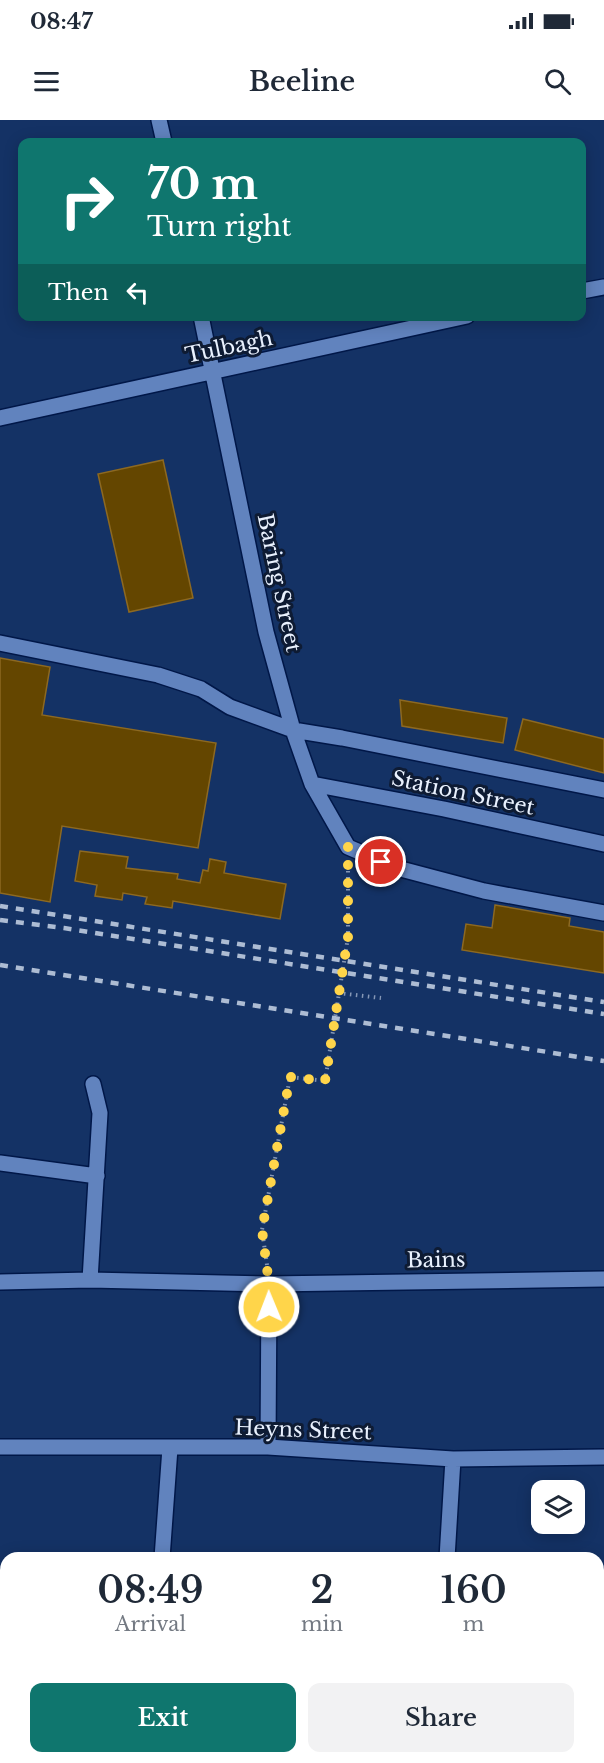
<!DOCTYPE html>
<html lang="en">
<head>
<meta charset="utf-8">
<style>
	body { margin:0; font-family:"Libre Baskerville",serif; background:#f2f2f3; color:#1f2937; height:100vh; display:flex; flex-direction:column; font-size:22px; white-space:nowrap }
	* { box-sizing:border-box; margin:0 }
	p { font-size:20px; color:#747a83 }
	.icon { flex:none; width:33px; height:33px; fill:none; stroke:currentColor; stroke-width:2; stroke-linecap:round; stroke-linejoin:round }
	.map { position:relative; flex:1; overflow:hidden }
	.side { position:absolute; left:0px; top:1432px; width:604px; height:212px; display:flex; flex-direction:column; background:#fff; border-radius:18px 18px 0 0; box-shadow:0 3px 15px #0003 }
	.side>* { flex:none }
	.top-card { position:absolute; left:18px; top:18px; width:568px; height:183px; border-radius:12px; box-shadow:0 3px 15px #0003; background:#0f766e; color:#fff; overflow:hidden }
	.fabs { position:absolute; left:531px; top:1360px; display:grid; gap:12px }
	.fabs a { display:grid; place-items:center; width:54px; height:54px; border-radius:12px; background:#fff; box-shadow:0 3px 15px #0003; font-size:30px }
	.pin { position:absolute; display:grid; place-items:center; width:51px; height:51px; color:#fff; margin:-26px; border:3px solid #fff; border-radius:50%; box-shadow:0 2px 6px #0007 }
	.me { position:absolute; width:66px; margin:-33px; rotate:359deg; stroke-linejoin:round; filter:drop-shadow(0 0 4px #0008) }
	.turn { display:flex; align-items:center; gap:21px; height:126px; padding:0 30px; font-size:27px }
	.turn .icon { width:78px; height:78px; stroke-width:2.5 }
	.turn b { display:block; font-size:42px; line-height:51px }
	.then { display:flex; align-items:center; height:57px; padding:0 30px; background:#0003; gap:12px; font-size:22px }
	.eta { display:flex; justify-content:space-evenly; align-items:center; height:102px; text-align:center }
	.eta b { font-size:36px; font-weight:600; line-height:42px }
	.primary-button { display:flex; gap:12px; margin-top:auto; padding:12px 30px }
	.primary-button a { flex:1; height:69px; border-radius:12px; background:#0f766e; color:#fff; font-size:24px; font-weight:600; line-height:69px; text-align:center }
	.primary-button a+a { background:#f2f2f3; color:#1f2937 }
	.status { display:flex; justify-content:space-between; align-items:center; height:42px; padding:0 30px; background:#fff; direction:ltr }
	.status svg { height:16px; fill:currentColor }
	header { display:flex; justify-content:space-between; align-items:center; height:78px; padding:0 30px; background:#fff; font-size:27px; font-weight:600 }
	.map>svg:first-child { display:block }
	.building { fill:#644600; stroke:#8d6921; stroke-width:1.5 }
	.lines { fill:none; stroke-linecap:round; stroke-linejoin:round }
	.minor-casing { stroke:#001748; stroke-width:18 }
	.path { stroke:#8597b6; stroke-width:4; stroke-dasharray:1.5 4.5; stroke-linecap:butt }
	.minor { stroke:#6183be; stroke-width:15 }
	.rail { stroke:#adbcd3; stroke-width:4.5; stroke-dasharray:8 8; stroke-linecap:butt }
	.path-bridge { stroke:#8597b6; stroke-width:4; stroke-dasharray:1.5 4.5; stroke-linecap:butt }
	.route { stroke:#ffd54a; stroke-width:10; stroke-dasharray:0 18 }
	.labels { text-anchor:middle; stroke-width:6; stroke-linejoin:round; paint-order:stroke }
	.street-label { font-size:21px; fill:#e9f1fe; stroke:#0e1b33 }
</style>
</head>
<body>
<div class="status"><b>08:47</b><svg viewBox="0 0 49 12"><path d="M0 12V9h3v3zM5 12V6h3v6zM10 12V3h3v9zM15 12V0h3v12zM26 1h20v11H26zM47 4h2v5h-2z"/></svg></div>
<header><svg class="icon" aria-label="menu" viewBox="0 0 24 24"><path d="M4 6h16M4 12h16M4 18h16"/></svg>Beeline<svg class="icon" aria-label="search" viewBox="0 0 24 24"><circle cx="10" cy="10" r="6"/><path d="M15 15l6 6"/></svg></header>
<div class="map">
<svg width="604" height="1643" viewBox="0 0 604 1643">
	<rect width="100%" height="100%" fill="#143265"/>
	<path class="building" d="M163,340L193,478L129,492L98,354Z
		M0,538L50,547L42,595L216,623L198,728L62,706L50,782L0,773Z
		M400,580L507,598L503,623L402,606Z
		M523,599L604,619V653L515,630Z
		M80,731L128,737L126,748L178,754L177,759L200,763L203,750L208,751L210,739L226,742L224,753L286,764L280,799L173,781L172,788L145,784L147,777L123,773L122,780L95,776L97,765L75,761Z
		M495,785L570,798L569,806L604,812V853L462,830L466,804L492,808Z"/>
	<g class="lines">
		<g class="minor-casing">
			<path id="minor" d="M159,0L164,22
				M582,171L604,167
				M201,196L266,512L293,610L312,664L348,727L397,748L484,771L604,793
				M0,298L467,196
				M0,523L158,555L201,569L230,587L293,610L342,618L604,670
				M312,664L444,689L604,724
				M0,1043L97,1056
				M90,1160L100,993L93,964
				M0,1162L90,1160L269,1164L604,1159
				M0,1327H268L453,1339L604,1337
				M268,1327L269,1164
				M162,1438L170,1328
				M447,1438L453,1339
				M148,1643V1638
				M434,1643V1638"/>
		</g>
		<path class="path" d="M348,745V817
			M338,873L381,878
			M267,1145L262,1110L290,957L325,961"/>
		<use href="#minor" class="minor"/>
		<path class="rail" d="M0,786L604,882
			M0,800L64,808L604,894
			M0,845L604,941"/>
		<path class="path-bridge" d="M325,961L348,817"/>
	</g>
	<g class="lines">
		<path class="route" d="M269,1187V1164L262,1110L290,957L325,961L348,817V727L381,742"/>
	</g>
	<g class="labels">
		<g class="street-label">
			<text transform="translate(229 227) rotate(-12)" y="7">Tulbagh</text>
			<text transform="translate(279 463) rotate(78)" y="7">Baring Street</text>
			<text transform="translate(463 673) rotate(12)" y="7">Station Street</text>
			<text transform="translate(436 1140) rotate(-1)" y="7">Bains</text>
			<text transform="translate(303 1310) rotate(2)" y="7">Heyns Street</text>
		</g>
	</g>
</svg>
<div class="fabs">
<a><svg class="icon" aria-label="layers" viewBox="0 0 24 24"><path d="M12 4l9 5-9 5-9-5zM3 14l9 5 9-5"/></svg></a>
</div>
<div class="pin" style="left:381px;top:742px;background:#d93025"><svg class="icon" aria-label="arrive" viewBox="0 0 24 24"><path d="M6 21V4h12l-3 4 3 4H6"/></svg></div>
<svg class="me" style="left:269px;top:1187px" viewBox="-20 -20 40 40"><circle r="17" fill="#ffd54a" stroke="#fff" stroke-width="3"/><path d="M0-11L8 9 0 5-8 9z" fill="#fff"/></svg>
<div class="top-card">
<div class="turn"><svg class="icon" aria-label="right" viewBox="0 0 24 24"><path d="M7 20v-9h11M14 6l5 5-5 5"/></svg><div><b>70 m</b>Turn right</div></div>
<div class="then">Then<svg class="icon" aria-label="left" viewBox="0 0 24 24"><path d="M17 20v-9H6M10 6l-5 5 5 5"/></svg></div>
</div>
<section class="side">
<div class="eta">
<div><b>08:49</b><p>Arrival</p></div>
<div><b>2</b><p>min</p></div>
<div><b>160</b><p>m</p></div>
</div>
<div class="primary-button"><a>Exit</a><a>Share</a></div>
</section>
</div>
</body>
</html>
